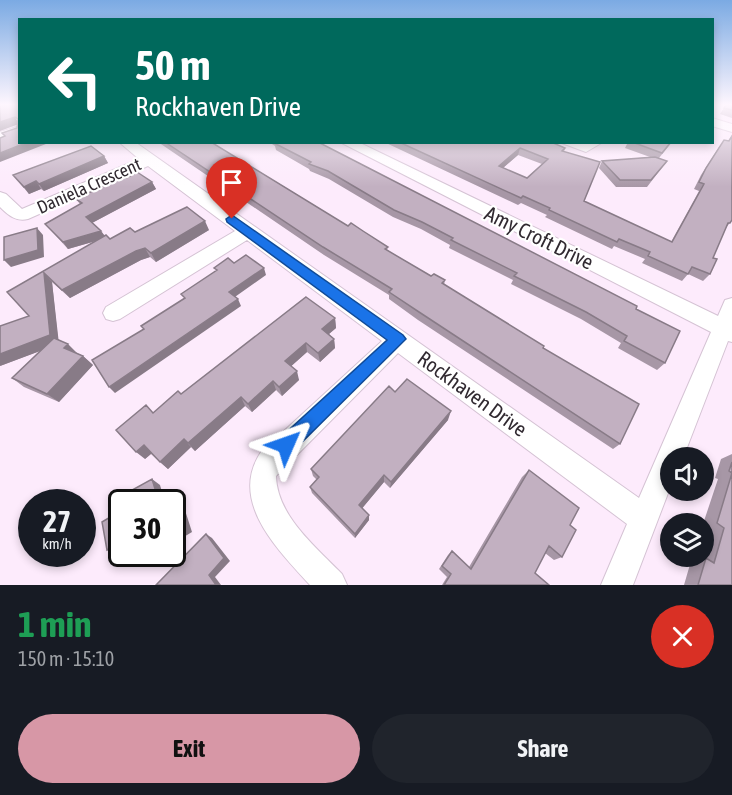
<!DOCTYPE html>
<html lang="en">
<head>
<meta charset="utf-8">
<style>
	body { margin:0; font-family:"Asap Condensed",sans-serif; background:#20242c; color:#f1f3f6; height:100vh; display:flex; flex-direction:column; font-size:22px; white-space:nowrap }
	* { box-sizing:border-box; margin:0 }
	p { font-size:20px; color:#9ea1a6 }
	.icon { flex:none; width:33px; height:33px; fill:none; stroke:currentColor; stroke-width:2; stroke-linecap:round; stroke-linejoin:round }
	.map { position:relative; height:585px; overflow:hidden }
	.panel { display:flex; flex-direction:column; background:#171b24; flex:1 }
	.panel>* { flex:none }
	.guide { position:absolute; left:18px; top:18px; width:696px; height:126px; border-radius:0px; box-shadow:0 3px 9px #0003; background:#00695c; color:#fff; overflow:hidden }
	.buttons { position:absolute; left:660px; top:447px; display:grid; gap:12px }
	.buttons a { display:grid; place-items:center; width:54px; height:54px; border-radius:50%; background:#171b24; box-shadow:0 3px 9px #0003; font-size:30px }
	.speed { position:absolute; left:18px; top:489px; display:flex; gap:12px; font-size:30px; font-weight:700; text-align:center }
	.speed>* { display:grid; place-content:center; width:78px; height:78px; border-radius:50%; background:#171b24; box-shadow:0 3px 9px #0003; line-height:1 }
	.speed small { font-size:15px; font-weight:400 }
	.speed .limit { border:3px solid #111; border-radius:9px; background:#fff; color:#111 }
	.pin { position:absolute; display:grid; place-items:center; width:51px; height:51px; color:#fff; margin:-62px -26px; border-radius:50% 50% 50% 0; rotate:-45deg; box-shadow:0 0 6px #0007 }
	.pin .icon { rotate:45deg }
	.me { position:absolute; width:66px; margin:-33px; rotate:47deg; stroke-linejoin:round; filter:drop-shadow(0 0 4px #0008) }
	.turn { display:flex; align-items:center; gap:21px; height:126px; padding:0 18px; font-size:27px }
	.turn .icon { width:78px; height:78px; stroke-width:2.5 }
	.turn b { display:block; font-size:42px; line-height:51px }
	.round { display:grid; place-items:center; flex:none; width:63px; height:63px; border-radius:32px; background:#20242c }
	.head { display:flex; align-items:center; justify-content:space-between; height:102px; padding:0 18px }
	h1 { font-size:36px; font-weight:700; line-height:45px; color:#1e9e55 }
	.cta { display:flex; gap:12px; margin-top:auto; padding:12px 18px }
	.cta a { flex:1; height:69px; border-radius:36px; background:#d797a6; color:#111; font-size:24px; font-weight:700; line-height:69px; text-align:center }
	.cta a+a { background:#20242c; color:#f1f3f6 }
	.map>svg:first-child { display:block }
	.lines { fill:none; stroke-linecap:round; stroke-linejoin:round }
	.minor-casing { stroke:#d5c3d4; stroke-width:2 }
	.minor { fill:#fff; fill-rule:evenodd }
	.wall { fill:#a797a6; fill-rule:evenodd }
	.shaded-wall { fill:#887b87 }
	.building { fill:#c2b0c1; stroke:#887b87; stroke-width:1.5; fill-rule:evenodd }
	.route { fill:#1a73e8; stroke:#114b97; stroke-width:1.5 }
	.labels { text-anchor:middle; stroke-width:4.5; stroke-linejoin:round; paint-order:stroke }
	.far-street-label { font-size:18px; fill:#312a31; stroke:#fff }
	.street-label { font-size:21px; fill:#312a31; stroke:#fff }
</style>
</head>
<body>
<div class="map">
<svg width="732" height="585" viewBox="0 0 732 585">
	<rect width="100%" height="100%" fill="#fdebfc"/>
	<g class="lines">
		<g class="minor-casing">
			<path id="minor" d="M712,118L732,124V132L712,126Z
				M20,126V134L0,140V132Z
				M119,142H135L639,498L711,332L340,142H358L718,316L725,300L732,298V342L728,341L683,458H670V488L633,585H601L627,524L398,353L276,476C277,516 316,547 342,574L347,585H310C278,550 228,501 261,452L382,341L247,240L120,319L113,321L106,319L103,313L106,307L235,231L148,166L28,219C16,222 8,215 0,207V192L6,194L22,209L139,159Z
				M559,142H603L586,152Z"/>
		</g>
		<use href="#minor" class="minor"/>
	</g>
	<path class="wall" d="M726,105H732V118L720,114Z
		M732,135V220L725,229L713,258L710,274L703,281L688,274L682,281L642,263L645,259L614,246L612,249L545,217L547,215L521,203L518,205L384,142H551L565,148L564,152L584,201L671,242L699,191L694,189L701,175L719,147L728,141ZM518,155L542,164L527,178L503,168Z
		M158,142H211L348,226L388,247L387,250L431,276L445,280L444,285L543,348L620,444L613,449L418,320L389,299V295L324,255Z
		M269,142H318L636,309L665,363L657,370L618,348L621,343L581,319L511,284L513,280L449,248L450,245L421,229L393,217L329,179L310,171L309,169L276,150L275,146Z
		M628,142H672L659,158L667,161L647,187H616L599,168L602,161L650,157L625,148Z
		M104,156L108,163L44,191L41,189L29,194L13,175Z
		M126,178L152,182L156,189L92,223L101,231L105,236L110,239L135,232L209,230L156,262L150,257L141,260L70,298L52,282L58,340L77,353L83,356L93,365L59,402L24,387L12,378L42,350L0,366L29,316L7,292L96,241L68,249L45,224L80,204L76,199Z
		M335,318L336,328L329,334L334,339L335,348L320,362L307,352L291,366L299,380L282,396L276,390L252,412L245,406L195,451L191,447L168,469L151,454L145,459L153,413L181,394Z
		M395,392L448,420L390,488L384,482L362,508L369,515V520L355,538L312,493L310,487L317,480L313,476L311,469Z
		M732,454V585H684L691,561L700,559L701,556H704V548L708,532L704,529L703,524L718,479L715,478L721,459Z
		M529,470L570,525L562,557L554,560L545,553L535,573L549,585H442L447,577L439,569L448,555L452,551L469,567L522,477Z"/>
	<path class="shaded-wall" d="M15,117L19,124L0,131V122Z
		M28,142H51L0,162V153Z
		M520,148L518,155L497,173L499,166Z
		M104,156L108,163L44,191L39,184Z
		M36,181L41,189L29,194L24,187Z
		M152,182L156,189L90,224L86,217Z
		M205,221L209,230L156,262L151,253Z
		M37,228L43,235L44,257L11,267L4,260Z
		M101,231L106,238L68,249L63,242Z
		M145,248L150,257L141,260L70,298L62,290L136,251Z
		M264,268L266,275L232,299L229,292Z
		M44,273L52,282L59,344L0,366V354L50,335Z
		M238,299L241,306L115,393L109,387Z
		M335,318L336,328L323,339L322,329Z
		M334,339L335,348L320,362L318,353Z
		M306,343L307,352L287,370L285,361Z
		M68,344L77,353L64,348Z
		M83,356L93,365L59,402L47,394Z
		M297,371L299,380L282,396L279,387Z
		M273,381L276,390L252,412L248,404Z
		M241,397L245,406L195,451L188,443Z
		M451,411L448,420L390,488L391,482Z
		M184,439L191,447L168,469L160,462Z
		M144,445L152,453L145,459L136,452Z
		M384,475V482L360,511L359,505Z
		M152,479L160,485L165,502H159Z
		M175,498L183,504L192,532L172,544Z
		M369,515V520L355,538V534Z
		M206,534L212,538L230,561L215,577L221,585H216L209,575Z
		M122,542V552L118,554L107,550Z
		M141,554H156L140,564L129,560Z"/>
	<path class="building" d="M0,105H20V142H28L0,153V138L5,136L2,133L17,128L18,119L15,117L0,122Z
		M726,105H732V110L724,108Z
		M732,136V220L730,223H728L713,258L717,259L710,274L692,267L688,274L648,256L650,252L619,239L617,242L549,210L550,208L523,196L521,198L399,142H551L565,148L562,151L600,162L584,201L672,242L704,184L699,182L706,168L724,140L729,141ZM520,148L548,159L527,178L499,166Z
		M165,142H211L348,226L351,223L363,231L388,247L385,249L431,276L434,274L445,280L442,283L544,346L543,348L639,404L620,444L419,312L389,292L392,289L323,247Z
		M318,142L637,306L636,309L680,331L665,363L624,341L627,336L586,312L514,276L517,273L451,240L453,238L422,222L394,210L328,171L309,164L311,162L274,143Z
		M632,142H671L662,153Z
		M91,146L104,156L39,184L36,181L24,187L13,175Z
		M655,157L667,161L651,180H620L602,161Z
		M137,172L152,182L86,217L101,231L63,242L45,224L82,203L76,199L123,176L126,178Z
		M187,207L205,221L151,253L145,248L136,251L62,290L44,273L50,335L0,354V326L29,316L7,292L106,235L110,239L130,228L135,232Z
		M37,228L38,250L4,260V237Z
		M246,255L264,268L229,292L238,299L109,387L92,360L144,329L141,326L185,298L181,294L217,270L214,268L228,258L234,263Z
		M306,297L335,318L322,329L334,339L318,353L306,343L285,361L297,371L279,387L273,381L248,404L241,397L188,443L184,439L160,462L144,445L136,452L116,430L146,405L153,413L178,391L181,394Z
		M54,338L68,344L64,348L83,356L47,394L12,378Z
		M407,379L451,411L391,482L384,475L359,505L369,515L355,534L310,487L319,477L311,469L389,386L395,392Z
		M732,462V473L729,471Z
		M529,470L579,508L570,525L576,530L562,557L549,546L535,573L549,585H444L451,574L442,566L452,551L471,569Z
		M732,473V585H698L706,558L714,563L724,528L717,523Z
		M152,479L159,502H122V542L107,550L102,522L119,512L116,499Z
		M175,498L184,527L172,534V502H168Z
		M206,534L224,558L209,575L216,585H156Z
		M128,554H141L129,560Z"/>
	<linearGradient id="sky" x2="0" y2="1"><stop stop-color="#7baae3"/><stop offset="0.56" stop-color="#fef6fe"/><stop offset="1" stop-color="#fef6fe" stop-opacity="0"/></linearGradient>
	<rect width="732" height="187" fill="url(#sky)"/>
	<path class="route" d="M232,215L403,335L406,339L292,452L286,454L279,452L277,445L279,439L387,340L227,222L226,219Z"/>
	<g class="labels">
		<g class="far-street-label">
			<text transform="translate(89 186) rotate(-24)" y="6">Daniela Crescent</text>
		</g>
		<g class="street-label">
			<text transform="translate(539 238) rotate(26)" y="7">Amy Croft Drive</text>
			<text transform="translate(472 394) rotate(36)" y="7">Rockhaven Drive</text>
		</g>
	</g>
</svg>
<div class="buttons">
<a><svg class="icon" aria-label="sound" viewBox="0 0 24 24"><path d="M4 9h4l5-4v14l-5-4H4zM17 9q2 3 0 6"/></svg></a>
<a><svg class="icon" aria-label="layers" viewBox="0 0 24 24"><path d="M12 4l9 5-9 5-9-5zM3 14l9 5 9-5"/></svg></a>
</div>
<div class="speed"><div>27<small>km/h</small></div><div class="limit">30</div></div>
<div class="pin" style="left:232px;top:219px;background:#d93025"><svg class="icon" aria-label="arrive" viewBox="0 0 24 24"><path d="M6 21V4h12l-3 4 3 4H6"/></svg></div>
<svg class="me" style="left:286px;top:445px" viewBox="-20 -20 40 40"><path d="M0-17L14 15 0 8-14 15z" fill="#1a73e8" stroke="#fff" stroke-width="4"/></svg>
<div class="guide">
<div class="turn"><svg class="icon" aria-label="left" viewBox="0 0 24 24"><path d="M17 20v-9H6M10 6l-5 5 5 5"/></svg><div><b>50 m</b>Rockhaven Drive</div></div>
</div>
</div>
<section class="panel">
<div class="head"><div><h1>1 min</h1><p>150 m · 15:10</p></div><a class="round" style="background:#d93025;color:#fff"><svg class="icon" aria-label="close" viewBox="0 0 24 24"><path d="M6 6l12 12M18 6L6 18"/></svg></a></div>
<div class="cta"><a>Exit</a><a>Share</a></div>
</section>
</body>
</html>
